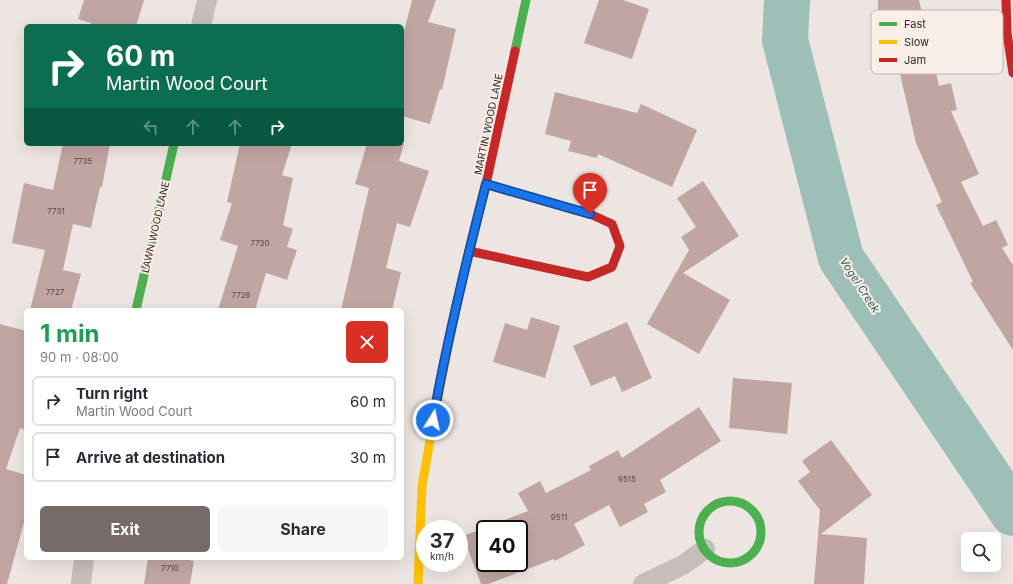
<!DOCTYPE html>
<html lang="en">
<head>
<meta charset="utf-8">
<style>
	body { margin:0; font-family:Inter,sans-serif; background:#f7f7f7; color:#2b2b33; height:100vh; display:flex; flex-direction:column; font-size:15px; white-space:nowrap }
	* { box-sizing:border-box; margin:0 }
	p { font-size:13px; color:#7c7c81 }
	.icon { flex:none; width:22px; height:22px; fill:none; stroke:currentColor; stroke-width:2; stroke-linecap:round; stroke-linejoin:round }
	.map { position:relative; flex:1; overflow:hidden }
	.side { position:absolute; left:24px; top:308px; width:380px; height:252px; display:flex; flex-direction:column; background:#fff; border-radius:6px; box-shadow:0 4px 16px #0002 }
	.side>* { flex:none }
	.hud { position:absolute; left:24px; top:24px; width:380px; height:122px; border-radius:6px; box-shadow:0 4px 16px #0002; background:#0b6e4f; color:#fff; overflow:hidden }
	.buttons { position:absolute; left:961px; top:532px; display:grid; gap:8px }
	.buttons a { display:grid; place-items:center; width:40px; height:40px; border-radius:6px; background:#fff; box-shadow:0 4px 16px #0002; font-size:20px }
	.speed { position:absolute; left:416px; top:520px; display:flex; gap:8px; font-size:20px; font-weight:700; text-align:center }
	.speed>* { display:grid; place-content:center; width:52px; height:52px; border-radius:50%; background:#fff; box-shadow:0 4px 16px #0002; line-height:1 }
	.speed small { font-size:10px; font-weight:400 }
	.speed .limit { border:2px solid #111; border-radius:6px; background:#fff; color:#111 }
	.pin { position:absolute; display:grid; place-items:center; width:34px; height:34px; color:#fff; margin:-41px -17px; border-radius:50% 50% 50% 0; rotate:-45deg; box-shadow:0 0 4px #0007 }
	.pin .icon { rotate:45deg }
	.me { position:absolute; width:44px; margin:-22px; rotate:10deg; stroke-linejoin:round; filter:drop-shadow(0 0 3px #0008) }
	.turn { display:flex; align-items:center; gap:14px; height:84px; padding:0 16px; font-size:18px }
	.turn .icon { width:52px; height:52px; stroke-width:2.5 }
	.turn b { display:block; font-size:28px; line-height:34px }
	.lanes { display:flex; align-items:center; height:38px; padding:0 16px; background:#0003; justify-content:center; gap:20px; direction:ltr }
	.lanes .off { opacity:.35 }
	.round { display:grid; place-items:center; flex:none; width:42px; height:42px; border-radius:6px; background:#f7f7f7 }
	.head { display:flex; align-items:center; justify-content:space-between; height:68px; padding:0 16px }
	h1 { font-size:24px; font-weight:700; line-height:30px; color:#1e9e55 }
	.action { display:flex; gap:8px; margin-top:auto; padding:8px 16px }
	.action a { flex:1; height:46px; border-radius:6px; background:#776b69; color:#fff; font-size:16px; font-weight:700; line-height:46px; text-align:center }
	.action a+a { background:#f7f7f7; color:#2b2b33 }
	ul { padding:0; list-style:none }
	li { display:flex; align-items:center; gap:12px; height:50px; margin:0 8px 6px; padding:0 8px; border:2px solid #e1e1e2; border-radius:6px }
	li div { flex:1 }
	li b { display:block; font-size:15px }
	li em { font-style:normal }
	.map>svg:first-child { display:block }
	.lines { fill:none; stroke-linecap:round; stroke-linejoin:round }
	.river { stroke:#9dbfb8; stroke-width:46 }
	.building { fill:#c1a5a3; fill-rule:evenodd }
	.street { stroke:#c7bdba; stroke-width:20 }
	.fast { stroke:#4caf50; stroke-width:9 }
	.slow { stroke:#ffc107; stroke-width:9 }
	.jam { stroke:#c62828; stroke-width:9 }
	.route-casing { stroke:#114b97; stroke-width:10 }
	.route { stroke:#1a73e8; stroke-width:7 }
	.labels { text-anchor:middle; stroke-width:4; stroke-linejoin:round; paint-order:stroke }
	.number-label { font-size:8px; fill:#5a4947 }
	.street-label { font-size:10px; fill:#372a28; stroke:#faeee9 }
	.water-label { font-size:11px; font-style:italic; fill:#1e594f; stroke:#faeee9 }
	.key { fill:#faeee9; stroke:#c0b3af; stroke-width:1 }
	.key-label { font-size:11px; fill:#372a28 }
</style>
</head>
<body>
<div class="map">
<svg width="1013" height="584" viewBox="0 0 1013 584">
	<rect width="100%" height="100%" fill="#ede5e2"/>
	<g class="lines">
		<path class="river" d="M787,0L785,40L841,258L1013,513"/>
	</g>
	<path class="building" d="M84,0H144L136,26H90L91,23L78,19Z
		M412,0H436L428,22L456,29L442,90L440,89L430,124L402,116V39Z
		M599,0H623L649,9L632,59L584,43Z
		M878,0H919L939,86L951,83L957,110L951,111L979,174L961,182L983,226L996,220L1008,245L1002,248L1013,265V350L970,283L973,282L936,205L942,202L916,143L892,39H878Z
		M555,92L637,113L641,104L697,130L672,187L598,154L597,158L568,151L571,141L545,134Z
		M63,144H110L102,187H100L91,228L73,224L63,270L81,274L71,310H30L45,250L12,243L24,183L53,190Z
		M240,144H292L282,175L293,178L283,225L293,229L287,247L297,250L287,280L266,273L255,310H218L238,246L220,240L232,203L227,202Z
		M367,144H404L399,161L429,171L410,227L397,223L386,268L401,272L392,310H341L369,188L355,184Z
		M703,181L739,236L683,273L730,300L699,354L647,324L689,250L681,237L696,227L677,198Z
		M531,317L560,326L545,378L493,362L505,323L527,330Z
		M627,322L652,378L622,392L615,376L591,386L573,346Z
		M0,324L26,331V430L20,428L6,469L26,475V515L7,584H0Z
		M733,378L792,383L787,434L729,428Z
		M699,407L721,441L660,480L666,492L644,504L648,512L620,527L609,505L574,524L585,545L555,561L554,559L488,584H481L463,536L528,511L518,493L540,481L546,493L591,470L589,466L618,450L622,458ZM485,529H519V563H485Z
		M831,440L872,495L821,534L867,538L864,584H814L820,510L798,481L810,472L802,461Z
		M148,558H177L194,561L190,584H144Z"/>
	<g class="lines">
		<path class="street" d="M201,26L207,0
			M81,584L84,558
			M643,584L683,565L705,549"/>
		<path class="fast" d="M515,51L526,0
			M136,310L174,144
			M699 532a31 31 0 1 1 62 0a31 31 0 1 1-62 0Z"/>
		<path class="slow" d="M486,184L552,203
			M418,584L422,486L436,407L453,321"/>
		<path class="jam" d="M1006,0L1007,33L1013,73
			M469,251L588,277L612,267L620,246L612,224L590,214L552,203
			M453,321L469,251L486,184L515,51"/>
	</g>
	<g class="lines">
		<g class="route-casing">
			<path id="route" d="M433,420C447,340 466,262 486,184L590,214"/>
		</g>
		<use href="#route" class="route"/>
	</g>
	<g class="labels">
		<g class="number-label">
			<text x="83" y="164">7735</text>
			<text x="56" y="214">7731</text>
			<text x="260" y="246">7730</text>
			<text x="55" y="295">7727</text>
			<text x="241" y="298">7726</text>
			<text x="627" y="482">9515</text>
			<text x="559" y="520">9511</text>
			<text x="170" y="571">7710</text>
		</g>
		<g class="street-label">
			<text transform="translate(488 124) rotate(-78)" y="4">MARTIN WOOD LANE</text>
			<text transform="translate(155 227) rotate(-77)" y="4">LAWN WOOD LANE</text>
		</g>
		<g class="water-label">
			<text transform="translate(860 285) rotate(57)" y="4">Vogel Creek</text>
		</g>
	</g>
	<rect x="871" y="10" width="132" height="64" rx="6" class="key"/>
	<rect x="879" y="22" width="18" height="4" fill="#4caf50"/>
	<rect x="879" y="40" width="18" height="4" fill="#ffc107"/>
	<rect x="879" y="58" width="18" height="4" fill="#c62828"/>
	<g class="key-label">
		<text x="904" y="28">Fast</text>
		<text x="904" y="46">Slow</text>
		<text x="904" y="64">Jam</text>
	</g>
</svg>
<div class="buttons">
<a><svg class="icon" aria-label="search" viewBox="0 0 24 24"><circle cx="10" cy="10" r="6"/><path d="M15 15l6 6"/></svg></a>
</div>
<div class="speed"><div>37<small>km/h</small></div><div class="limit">40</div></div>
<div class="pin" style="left:590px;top:214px;background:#d93025"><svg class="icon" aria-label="arrive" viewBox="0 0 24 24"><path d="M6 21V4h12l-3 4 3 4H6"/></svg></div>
<svg class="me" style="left:433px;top:420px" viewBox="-20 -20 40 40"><circle r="17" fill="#1a73e8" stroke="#fff" stroke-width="3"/><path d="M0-11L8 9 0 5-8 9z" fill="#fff"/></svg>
<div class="hud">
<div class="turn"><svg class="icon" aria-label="right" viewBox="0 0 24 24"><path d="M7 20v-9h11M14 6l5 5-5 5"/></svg><div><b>60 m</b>Martin Wood Court</div></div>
<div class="lanes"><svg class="icon off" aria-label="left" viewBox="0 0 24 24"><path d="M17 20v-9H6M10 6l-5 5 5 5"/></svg><svg class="icon off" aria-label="ahead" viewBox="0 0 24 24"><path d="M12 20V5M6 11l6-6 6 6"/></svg><svg class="icon off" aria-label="ahead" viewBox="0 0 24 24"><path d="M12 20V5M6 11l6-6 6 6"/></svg><svg class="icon" aria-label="right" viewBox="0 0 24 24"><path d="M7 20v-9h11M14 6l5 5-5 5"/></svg></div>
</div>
<section class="side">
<div class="head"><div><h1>1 min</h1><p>90 m · 08:00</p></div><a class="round" style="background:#d93025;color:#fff"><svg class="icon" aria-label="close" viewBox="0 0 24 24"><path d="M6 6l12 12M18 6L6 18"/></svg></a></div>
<ul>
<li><svg class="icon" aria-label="right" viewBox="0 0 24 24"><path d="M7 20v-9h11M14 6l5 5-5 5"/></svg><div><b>Turn right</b><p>Martin Wood Court</p></div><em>60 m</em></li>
<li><svg class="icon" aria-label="arrive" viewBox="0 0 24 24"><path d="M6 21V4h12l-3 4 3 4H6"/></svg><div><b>Arrive at destination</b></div><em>30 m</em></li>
</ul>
<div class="action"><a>Exit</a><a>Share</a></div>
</section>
</div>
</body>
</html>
